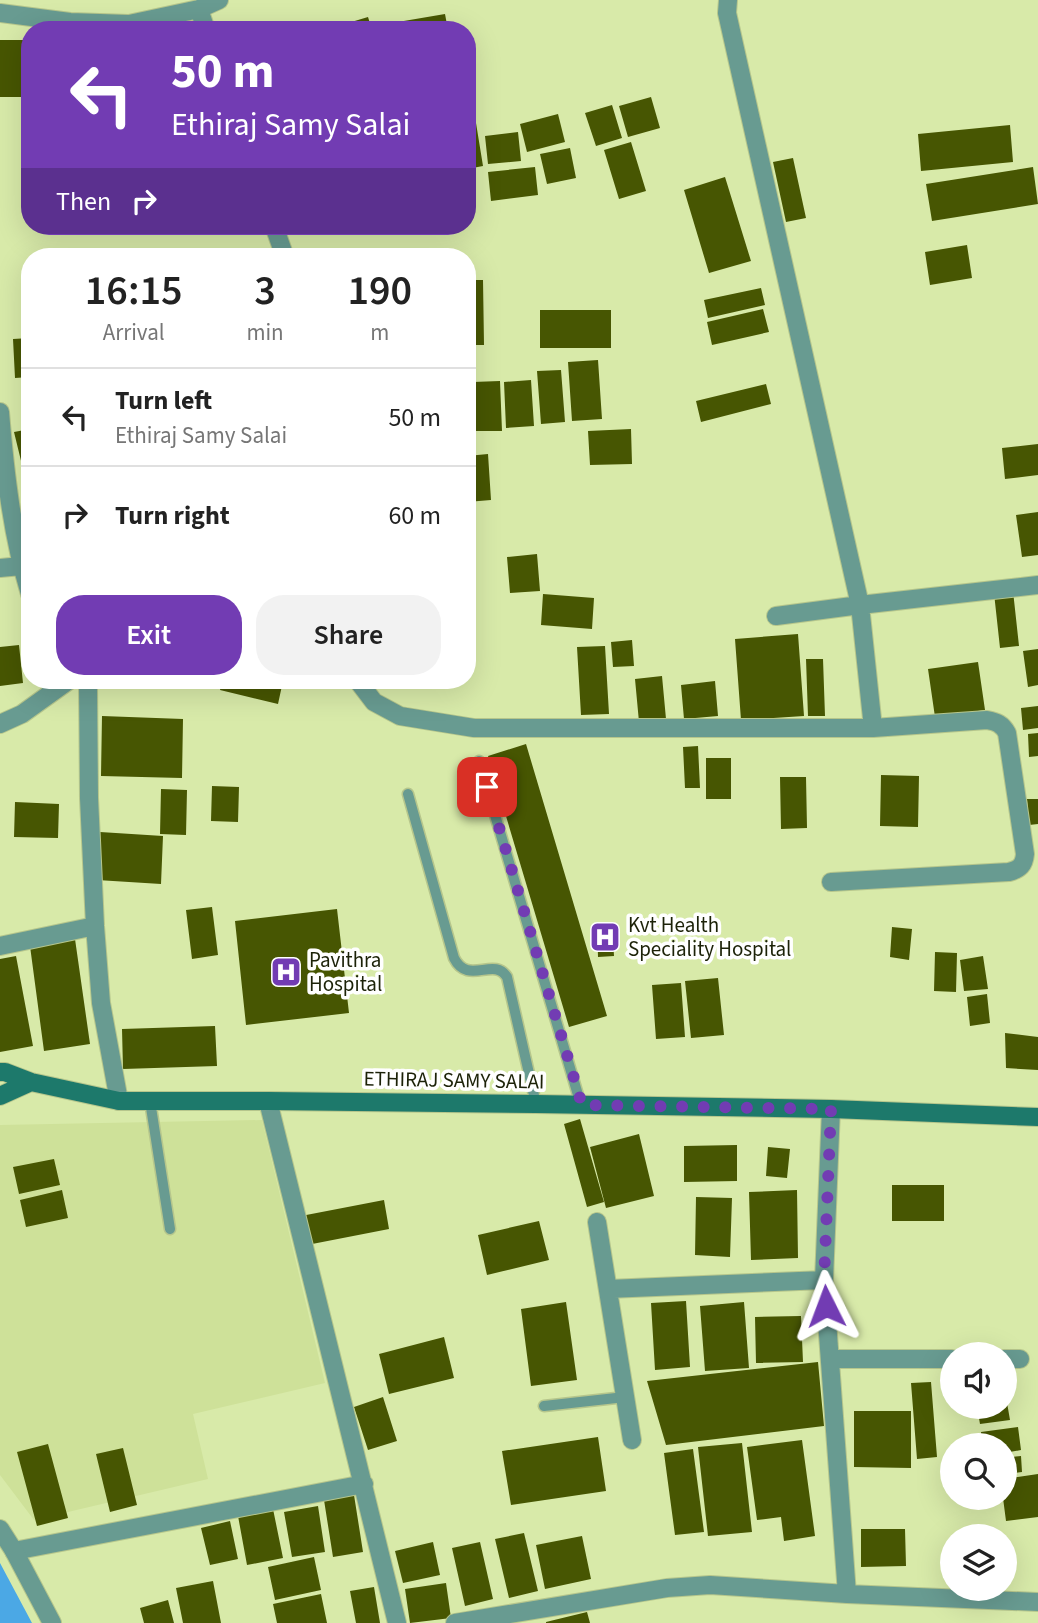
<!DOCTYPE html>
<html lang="en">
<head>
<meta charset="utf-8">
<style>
	body { margin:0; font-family:"Source Sans 3",sans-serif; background:#f2f2f2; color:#222; height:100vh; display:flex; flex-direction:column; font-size:26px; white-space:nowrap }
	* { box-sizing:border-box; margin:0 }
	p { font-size:23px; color:#767676 }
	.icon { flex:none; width:38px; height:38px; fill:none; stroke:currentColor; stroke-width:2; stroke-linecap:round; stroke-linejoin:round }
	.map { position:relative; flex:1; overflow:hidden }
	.panel { position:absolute; left:21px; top:248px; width:455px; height:441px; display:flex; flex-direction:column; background:#fff; border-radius:28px; box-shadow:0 7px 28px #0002 }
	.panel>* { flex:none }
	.guide { position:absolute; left:21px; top:21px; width:455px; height:214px; border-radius:28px; box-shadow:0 7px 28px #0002; background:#723cb3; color:#fff; overflow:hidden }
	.fabs { position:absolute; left:940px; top:1342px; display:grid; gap:14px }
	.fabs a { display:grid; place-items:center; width:77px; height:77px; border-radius:50%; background:#fff; box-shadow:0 7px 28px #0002; font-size:35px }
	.pin { position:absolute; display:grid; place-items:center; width:60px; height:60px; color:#fff; margin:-30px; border-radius:14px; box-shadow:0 4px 10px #0006 }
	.me { position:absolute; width:77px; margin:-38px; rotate:357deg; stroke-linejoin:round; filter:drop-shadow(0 0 5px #0008) }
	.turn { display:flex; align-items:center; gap:24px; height:147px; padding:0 35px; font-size:32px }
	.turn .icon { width:91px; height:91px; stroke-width:2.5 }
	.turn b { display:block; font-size:49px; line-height:60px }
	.then { display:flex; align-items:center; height:66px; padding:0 35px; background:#0003; gap:14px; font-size:26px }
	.eta { display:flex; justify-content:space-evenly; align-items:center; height:119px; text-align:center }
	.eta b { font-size:42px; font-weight:600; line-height:49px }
	.action { display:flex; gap:14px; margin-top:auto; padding:14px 35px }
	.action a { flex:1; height:80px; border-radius:28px; background:#723cb3; color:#fff; font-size:28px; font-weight:600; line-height:80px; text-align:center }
	.action a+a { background:#f2f2f2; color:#222 }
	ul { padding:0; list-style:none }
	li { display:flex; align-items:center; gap:21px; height:98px; padding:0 35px; border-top:2px solid #e0e0e0 }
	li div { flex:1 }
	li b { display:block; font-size:26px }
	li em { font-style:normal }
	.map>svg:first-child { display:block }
	.built { fill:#cee199 }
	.water { fill:#4ba8e5 }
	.building { fill:#475602 }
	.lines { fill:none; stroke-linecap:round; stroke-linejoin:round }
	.service-casing { stroke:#b6c68c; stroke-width:13 }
	.minor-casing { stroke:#b6c68c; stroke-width:20 }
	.tertiary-casing { stroke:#b6c68c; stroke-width:20 }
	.secondary-casing { stroke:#b6c68c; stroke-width:20 }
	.service { stroke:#689b91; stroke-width:10 }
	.minor { stroke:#689b91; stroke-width:18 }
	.tertiary { stroke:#689b91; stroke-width:18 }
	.secondary { stroke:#1d796b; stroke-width:18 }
	.route { stroke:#723cb3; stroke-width:12; stroke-dasharray:0 21.6 }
	.labels { text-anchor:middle; stroke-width:7; stroke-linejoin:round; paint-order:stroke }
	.poi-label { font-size:21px; fill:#1c2208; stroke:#fff; text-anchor:start }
	.street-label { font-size:21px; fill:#1c2208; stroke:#fff }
</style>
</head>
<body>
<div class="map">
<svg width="1038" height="1623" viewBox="0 0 1038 1623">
	<rect width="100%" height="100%" fill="#d8eaa9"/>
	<path class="built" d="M262,1120L325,1383L193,1414L208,1479L34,1520L0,1475V1125Z"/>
	<path class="water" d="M0,1563L32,1623H0Z"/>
	<path class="building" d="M445,14L448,30H394L392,23Z
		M368,17L372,30H328V29Z
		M0,40H24L25,97H0Z
		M467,80H469L483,166L467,169Z
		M651,97L660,128L628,137L619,106Z
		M612,105L622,138L596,146L585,113Z
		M558,114L565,142L527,152L520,124Z
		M1010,125L1013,162L921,171L918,134Z
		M518,132L521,161L488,164L485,136Z
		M631,142L646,191L619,199L604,150Z
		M570,148L576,178L547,184L540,154Z
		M793,158L806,218L786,222L773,162Z
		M535,167L538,195L491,201L488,172Z
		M1033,167L1038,204L932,221L926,184Z
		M725,177L751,261L709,273L684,190Z
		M967,245L972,278L930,285L925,252Z
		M467,280H483L484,345H467Z
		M761,288L765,305L708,318L704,300Z
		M763,309L769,332L712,345L707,322Z
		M540,310H611V348H540Z
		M30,338V377L15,378L13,339Z
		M598,360L602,419L572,421L568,362Z
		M561,370L565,422L541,424L537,371Z
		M531,380L534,426L506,428L504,382Z
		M500,381L502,431H474L473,382Z
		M766,384L771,404L701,422L696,401Z
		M30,429V468L23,469L14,432Z
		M631,429L632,464L590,465L588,431Z
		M1038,444V475L1005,479L1002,448Z
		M488,454L491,500L467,502V456Z
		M1038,512V555L1022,557L1016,515Z
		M537,554L540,591L510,593L507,557Z
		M1013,591L1019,646L1000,648L994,593Z
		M543,594L594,598L592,629L541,625Z
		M798,634L804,716L741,720L735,639Z
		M632,640L634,666L613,667L611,642Z
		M19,645L23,683L0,686V647Z
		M605,646L609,714L581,715L577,647Z
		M1038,649V685L1028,687L1023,651Z
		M806,659H823L825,716H808Z
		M978,662L985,710L935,717L928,669Z
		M662,676L666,719L639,722L635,679Z
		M222,681H283L278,704L220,690Z
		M715,681L718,716L684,719L681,685Z
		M1038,706V728L1023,730L1021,708Z
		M102,716L183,719L182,778L101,776Z
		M1038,733V756L1029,757L1028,734Z
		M526,744L607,1016L569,1027L488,756Z
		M698,746L700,788H685L683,747Z
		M706,758H731V799H706Z
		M881,775L919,776L918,827L880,826Z
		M780,777H806L807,828L781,829Z
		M212,786L239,787L238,822L211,821Z
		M161,789L187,790L186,835L160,834Z
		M1027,799H1038V824L1029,825Z
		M15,802L59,804L58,838L14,837Z
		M100,832L163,836L161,884L97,880Z
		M212,907L218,955L192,959L186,910Z
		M337,909L349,1013L246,1025L235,921Z
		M597,922H612L614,956L598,957Z
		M892,927L912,929L909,960L890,957Z
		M75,939L90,1044L44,1051L30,946Z
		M935,952L957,953L956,992L934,991Z
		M16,956L33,1046L0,1052V959Z
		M983,956L988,989L964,991L960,960Z
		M718,978L724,1035L691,1038L685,981Z
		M681,983L685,1037L656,1039L652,985Z
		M987,994L990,1023L970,1026L967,997Z
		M215,1026L217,1066L123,1069L122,1029Z
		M1005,1033L1038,1037V1070L1006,1068Z
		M580,1119L604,1202L587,1207L564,1124Z
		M639,1134L654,1196L606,1208L590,1147Z
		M737,1145V1181L684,1182V1146Z
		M768,1147L790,1149L787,1178L766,1176Z
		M54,1159L60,1185L19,1194L13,1167Z
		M892,1185H944V1221H892Z
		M62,1190L68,1218L26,1227L20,1200Z
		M797,1190L798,1258L751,1260L749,1192Z
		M696,1197L732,1198L730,1257L695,1255Z
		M384,1200L389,1229L307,1245L301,1216Z
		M539,1221L549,1260L487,1275L478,1235Z
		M686,1301L690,1367L655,1370L651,1303Z
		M566,1302L577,1380L531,1386L521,1309Z
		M744,1302L749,1368L705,1371L700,1306Z
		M801,1316L803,1362L756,1363L755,1317Z
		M444,1337L454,1378L389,1394L379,1354Z
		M818,1362L824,1426L666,1445L647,1381Z
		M931,1382L937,1457L917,1459L911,1383Z
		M383,1397L397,1441L368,1450L354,1407Z
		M1004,1397H1006L1010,1420L980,1424L977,1407H1004Z
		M854,1411H911V1468L854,1467Z
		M1018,1427L1021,1450L1004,1453V1446H982L981,1432Z
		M598,1437L606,1491L511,1505L502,1451Z
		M802,1440L815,1536L784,1541L781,1517L757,1520L747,1447Z
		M742,1443L752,1532L708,1536L698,1447Z
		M48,1444L68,1518L37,1526L17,1452Z
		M123,1448L137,1505L110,1512L96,1454Z
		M693,1449L704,1532L675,1535L664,1453Z
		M1021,1456L1022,1472L1004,1474V1458Z
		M1038,1474V1517L1006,1521L1003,1498H1004V1479Z
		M354,1495L363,1552L333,1557L324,1500Z
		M318,1506L325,1552L292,1557L284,1512Z
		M273,1509L283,1558L247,1565L238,1516Z
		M230,1521L238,1559L210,1565L201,1528Z
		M861,1529H905L906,1566L861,1567Z
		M524,1533L538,1591L509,1598L495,1539Z
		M582,1536L591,1579L545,1589L536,1545Z
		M433,1542L440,1575L403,1583L395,1551Z
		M480,1542L493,1599L465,1606L452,1548Z
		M314,1557L321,1590L275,1600L268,1567Z
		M213,1581L221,1623H183L176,1588Z
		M446,1583L451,1618L410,1623L405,1589Z
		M374,1587L380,1623H356L350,1591Z
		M321,1594L327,1623H277L273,1604Z
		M168,1600L174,1623H144L140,1608Z
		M587,1612L590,1623H546V1622Z"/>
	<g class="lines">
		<g class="service-casing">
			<path id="service" d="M479,761L581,1105
				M408,794L454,958C468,986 494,956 507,977L536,1104
				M150,1101L170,1229
				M544,1406L625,1397"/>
		</g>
		<g class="minor-casing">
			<path id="minor" d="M728,0L727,13L860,605L873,728
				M199,9L206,30
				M0,13L70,22L129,24L199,9L219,0
				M274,226L285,257
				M0,412C5,473 12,535 30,594
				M0,568L21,566
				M776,616L860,605L1038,585
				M88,681L89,798L95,926L101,1003L119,1101
				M358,681L374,702L400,716L474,728H873L987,720C997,722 1002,724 1007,733L1025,854C1024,865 1020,869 1009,872L831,882
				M0,724L22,714L68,681
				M0,946L95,926
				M268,1101L397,1623
				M831,1109L824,1280L847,1594
				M597,1222L632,1440
				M608,1289L824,1280
				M830,1359H952
				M1004,1359H1020
				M14,1551L364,1484
				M455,1623L667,1588L710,1585L847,1594L1038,1602"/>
		</g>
		<g class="tertiary-casing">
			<path id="tertiary" d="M0,1529L14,1551L52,1623"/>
		</g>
		<g class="secondary-casing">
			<path id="secondary" d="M0,1072H5L31,1082L119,1101H268L536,1104L831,1109L1038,1117
				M0,1096L31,1082"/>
		</g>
		<use href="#service" class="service"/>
		<use href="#minor" class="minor"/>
		<use href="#tertiary" class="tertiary"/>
		<use href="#secondary" class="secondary"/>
	</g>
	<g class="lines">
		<path class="route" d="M487,787L582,1105L831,1109L824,1280L826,1306"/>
	</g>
	<defs>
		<g id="hospital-square" transform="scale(1.575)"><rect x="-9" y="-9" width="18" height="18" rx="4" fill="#723cb3" stroke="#fff"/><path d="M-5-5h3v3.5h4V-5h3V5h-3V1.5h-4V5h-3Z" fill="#fff"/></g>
	</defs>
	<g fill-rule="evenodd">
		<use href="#hospital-square" x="605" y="937"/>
		<use href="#hospital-square" x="286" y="972"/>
	</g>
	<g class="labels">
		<g class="poi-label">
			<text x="628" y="932">Kvt Health<tspan x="628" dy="24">Speciality Hospital</tspan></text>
			<text x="309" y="967">Pavithra<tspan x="309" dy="24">Hospital</tspan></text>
		</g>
		<g class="street-label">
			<text transform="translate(454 1080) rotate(1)" y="7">ETHIRAJ SAMY SALAI</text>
		</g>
	</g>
</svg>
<div class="fabs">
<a><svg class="icon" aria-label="sound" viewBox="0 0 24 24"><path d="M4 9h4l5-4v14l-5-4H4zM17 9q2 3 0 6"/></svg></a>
<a><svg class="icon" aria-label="search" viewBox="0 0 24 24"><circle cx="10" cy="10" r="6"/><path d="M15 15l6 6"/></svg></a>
<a><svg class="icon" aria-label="layers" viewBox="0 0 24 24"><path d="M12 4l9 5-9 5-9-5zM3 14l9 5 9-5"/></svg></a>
</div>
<div class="pin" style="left:487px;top:787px;background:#d93025"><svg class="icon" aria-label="arrive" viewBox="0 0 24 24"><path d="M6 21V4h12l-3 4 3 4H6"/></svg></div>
<svg class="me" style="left:826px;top:1306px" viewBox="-20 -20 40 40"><path d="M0-17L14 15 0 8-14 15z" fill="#723cb3" stroke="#fff" stroke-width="4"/></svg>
<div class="guide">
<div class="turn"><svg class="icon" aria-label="left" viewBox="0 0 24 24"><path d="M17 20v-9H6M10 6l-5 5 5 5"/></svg><div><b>50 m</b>Ethiraj Samy Salai</div></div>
<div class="then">Then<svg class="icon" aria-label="right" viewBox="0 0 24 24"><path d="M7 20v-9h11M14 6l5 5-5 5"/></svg></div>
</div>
<section class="panel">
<div class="eta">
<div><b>16:15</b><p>Arrival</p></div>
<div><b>3</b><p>min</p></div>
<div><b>190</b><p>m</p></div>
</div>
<ul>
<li><svg class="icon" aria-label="left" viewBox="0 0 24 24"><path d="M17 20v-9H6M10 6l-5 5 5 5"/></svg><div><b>Turn left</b><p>Ethiraj Samy Salai</p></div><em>50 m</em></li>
<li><svg class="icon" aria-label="right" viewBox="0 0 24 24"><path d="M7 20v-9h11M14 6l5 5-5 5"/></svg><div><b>Turn right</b></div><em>60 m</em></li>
</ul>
<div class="action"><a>Exit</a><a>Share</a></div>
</section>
</div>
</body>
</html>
